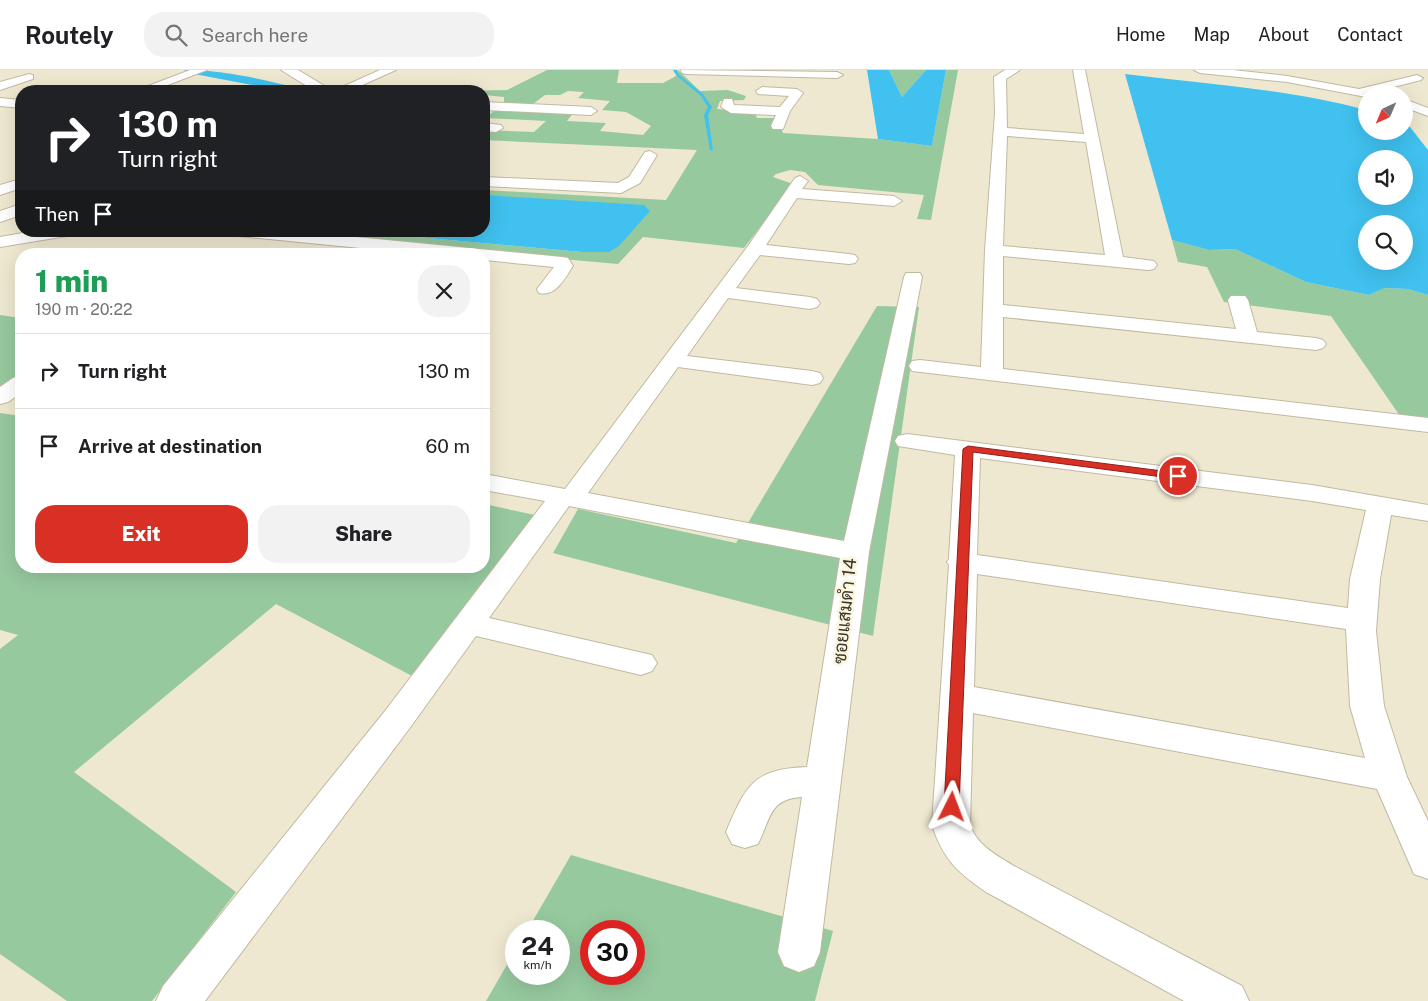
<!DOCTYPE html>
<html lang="en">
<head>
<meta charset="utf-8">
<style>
	body { margin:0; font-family:"Public Sans",Sarabun,sans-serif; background:#f2f2f2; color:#202124; height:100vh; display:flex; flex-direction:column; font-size:19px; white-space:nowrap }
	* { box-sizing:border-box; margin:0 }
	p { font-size:16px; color:#757577 }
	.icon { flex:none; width:28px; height:28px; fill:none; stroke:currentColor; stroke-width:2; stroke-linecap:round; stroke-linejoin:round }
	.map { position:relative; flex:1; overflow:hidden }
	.details { position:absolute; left:15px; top:178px; width:475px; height:325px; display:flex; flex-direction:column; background:#fff; border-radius:20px; box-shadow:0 5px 20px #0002 }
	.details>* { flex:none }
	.banner { position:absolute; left:15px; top:15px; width:475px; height:152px; border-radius:20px; box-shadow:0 5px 20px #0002; background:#202124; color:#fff; overflow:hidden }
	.needle { width:32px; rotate:224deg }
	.fabs { position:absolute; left:1358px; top:15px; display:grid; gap:10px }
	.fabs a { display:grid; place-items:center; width:55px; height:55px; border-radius:50%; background:#fff; box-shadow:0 5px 20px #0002; font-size:25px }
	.speed { position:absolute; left:505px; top:850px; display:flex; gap:10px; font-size:25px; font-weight:700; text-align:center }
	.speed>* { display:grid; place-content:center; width:65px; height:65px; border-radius:50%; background:#fff; box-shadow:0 5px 20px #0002; line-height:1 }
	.speed small { font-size:12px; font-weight:400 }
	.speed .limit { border:8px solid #d22; background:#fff; color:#111 }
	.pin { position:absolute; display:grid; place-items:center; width:42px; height:42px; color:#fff; margin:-21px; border:2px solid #fff; border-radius:50%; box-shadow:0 1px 5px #0007 }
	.me { position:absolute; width:55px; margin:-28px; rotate:3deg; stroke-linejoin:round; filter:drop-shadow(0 0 4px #0008) }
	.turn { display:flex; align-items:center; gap:18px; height:105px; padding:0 20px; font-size:22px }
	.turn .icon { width:65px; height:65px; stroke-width:2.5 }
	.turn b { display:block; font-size:35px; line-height:42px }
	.then { display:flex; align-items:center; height:48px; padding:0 20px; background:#0003; gap:10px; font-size:19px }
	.round { display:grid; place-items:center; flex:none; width:52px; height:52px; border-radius:20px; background:#f2f2f2 }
	.head { display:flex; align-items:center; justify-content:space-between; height:85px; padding:0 20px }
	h1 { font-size:30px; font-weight:800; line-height:38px; color:#1e9e55 }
	.action { display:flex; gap:10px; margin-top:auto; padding:10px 20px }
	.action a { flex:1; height:58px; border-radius:20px; background:#d93025; color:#fff; font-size:20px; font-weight:800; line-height:58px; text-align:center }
	.action a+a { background:#f2f2f2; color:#202124 }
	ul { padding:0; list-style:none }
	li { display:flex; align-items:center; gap:15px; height:75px; padding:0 20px; border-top:1px solid #e0e0e0 }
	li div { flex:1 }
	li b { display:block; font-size:19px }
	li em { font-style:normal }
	header { display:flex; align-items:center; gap:30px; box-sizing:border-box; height:70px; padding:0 25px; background:#fff; border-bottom:1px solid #e0e0e0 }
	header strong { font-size:24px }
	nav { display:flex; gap:28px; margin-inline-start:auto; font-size:18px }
	.search { width:350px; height:45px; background:#f2f2f2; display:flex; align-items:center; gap:12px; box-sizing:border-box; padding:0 18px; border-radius:20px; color:#757577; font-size:19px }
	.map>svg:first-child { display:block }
	.green { fill:#96c99e; fill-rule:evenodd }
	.water { fill:#40c1ef; fill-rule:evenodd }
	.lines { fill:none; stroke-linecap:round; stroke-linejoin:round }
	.stream { fill:#40c1ef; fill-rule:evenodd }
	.canal { fill:#40c1ef; fill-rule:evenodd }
	.minor-casing { stroke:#c0b9a2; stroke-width:2 }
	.minor { fill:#fff; fill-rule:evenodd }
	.route { fill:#d93025; stroke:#8d1f18 }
	.labels { text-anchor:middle; stroke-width:5; stroke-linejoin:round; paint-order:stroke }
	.street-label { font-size:18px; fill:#3a372e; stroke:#fcf5dd }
</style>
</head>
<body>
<header>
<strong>Routely</strong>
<div class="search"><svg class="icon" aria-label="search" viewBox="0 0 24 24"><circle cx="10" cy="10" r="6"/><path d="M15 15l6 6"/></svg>Search here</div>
<nav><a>Home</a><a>Map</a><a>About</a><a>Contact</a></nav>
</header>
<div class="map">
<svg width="1428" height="931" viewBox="0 0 1428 931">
	<rect width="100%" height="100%" fill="#efe8d0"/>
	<path class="green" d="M547,0H619L617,13H663L676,6L678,0L700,21L728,20L746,26L744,30L720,31L717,39L755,42L757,48H777L783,63L878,69L932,76L946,0H958L931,150L917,149L924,125L818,115L805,102L790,100L776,104L773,107L793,114L744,178L643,167L618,194L245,161H351L582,182H609L484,125V120L666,130L697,80L484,70V60L534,62L546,51L486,48L496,39L574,42L567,51L606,53L600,61L643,65L651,56L626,42L602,40L610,31L578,28L584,22L568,21L560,25H545L533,34L504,33V27L484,25V21H457L507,20Z
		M889,0H926L902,27Z
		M1172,170L1209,180L1235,179L1306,212L1369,225L1383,218L1408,219L1428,225V348L1400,346L1331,246L1224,232L1207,197L1178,192Z
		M877,236L919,237L873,566L553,483L578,439L736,473Z
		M0,245L21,248V303L0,319Z
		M0,343L21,346V496H484V434L535,445L412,606L276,534L74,702L236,822L152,931H67L0,884V579L18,565L0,560Z
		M571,785L833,861L815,931H486L516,879V904H559V861H527ZM591,861H634V904H591Z"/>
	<path class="water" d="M867,0H889L902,27L926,0H946L932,76L878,69Z
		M1125,4C1205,14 1288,19 1366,40V61H1404V55L1410,57L1428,80V225L1408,219L1384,218L1369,225L1306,212L1235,179L1209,180L1172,170ZM1366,89H1404V126H1366ZM1366,154H1404V191H1366Z
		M484,125L644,135L650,141L619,176L609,182H582L351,161H484Z"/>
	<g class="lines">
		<path class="stream" d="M673,0H677L678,4L703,24L712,37L708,45L713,81L710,80L704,45L708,37L701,26L676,5Z"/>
		<path class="canal" d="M184,0C223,0 262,9 301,19L303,21H284L189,3Z"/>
		<g class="minor-casing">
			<path id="minor" d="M190,0H207L152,21H135Z
				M281,0H298L333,21H315Z
				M380,0H396L349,21H333Z
				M681,0L837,2L843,5L837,8L686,4L682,3Z
				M1005,0H1020L1006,9L1007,58L1084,64L1073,0H1085L1123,187L1154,191L1157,195L1154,199L1148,200L1003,186V235L1236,259L1228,230L1231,226H1245L1248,230L1257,262L1316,268L1323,270L1326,274L1323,278L1316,280L1003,247V299L1428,348V362L912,301L909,296L912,291L920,290L981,297L985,180L995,43L994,7ZM1007,66L1086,72L1105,185L1003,176Z
				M1194,0H1233L1287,6L1359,19L1417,5L1423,8L1421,10L1366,24V27L1287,12L1200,3Z
				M29,4L33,5V9L0,20V12Z
				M762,17L797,19L803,23L790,41L783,59H773L771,56L776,45L731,43L721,37L724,29H732L734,35L780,37L789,26L758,24L756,21Z
				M0,28L21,30V38L0,36Z
				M1404,29L1428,38V46L1404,37Z
				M484,32L591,37L597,41L591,45L484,40Z
				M484,53L501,55L503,58L496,62L484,61Z
				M650,81L657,85L640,113L621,123L484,116V107L618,113L629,107L645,82Z
				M800,106L808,111L802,119L894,126L902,131L894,136L797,128L766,175L849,184L855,185L858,189L855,193L849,194L760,185L736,218L810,227L817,229L820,233L817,237L810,239L728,228L687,286L812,301L820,303L823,308L820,313L812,315L678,297L588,423L844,471L904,207L906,203H920L922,207L869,482L820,882L814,896L799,902L784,896L778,882L802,727C769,729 771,748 758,774L745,778L732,774L726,762C746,715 753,699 807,697L840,488L569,436L489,548L652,585L657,593L652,601L641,605L476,566L409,659L205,931H156L163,916L385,641L545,431L484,420V404L565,419L748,176L795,108Z
				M21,109V118L0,125V115Z
				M21,134V145L0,152V141Z
				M34,161H75L67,166L0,177V167Z
				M230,161H294L562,187L568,188L573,196C565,208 556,227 539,223L537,219L554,197L484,190V184H421L238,166Z
				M21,306V323L8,332L0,334V317L13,308Z
				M907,364L1312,415L1428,435V451L1391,445L1380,509L1376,561L1384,636L1407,707L1428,751V809L1414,804L1377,719L973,643L970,755C977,775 996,785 1014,796L1242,916L1249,931H1184L986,822C957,802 943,789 932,755L949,495L947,492L949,489L955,385L898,376L895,371L898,366ZM980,388L1312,431L1366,440L1350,509L1348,538L977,485ZM977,504L1346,559L1350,636L1365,688L974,617Z"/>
		</g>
		<use href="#minor" class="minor"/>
	</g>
	<path class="route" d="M968,376L1178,403L1183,406L1178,409L973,382L959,737L957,741L952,743L946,741L944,737L963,379Z"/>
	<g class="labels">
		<g class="street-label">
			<text transform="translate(845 541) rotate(-84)" y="6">ซอยแสมดำ 14</text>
		</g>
	</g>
</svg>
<div class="fabs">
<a><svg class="needle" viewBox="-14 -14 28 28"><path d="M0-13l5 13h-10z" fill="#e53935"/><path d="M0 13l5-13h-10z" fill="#757577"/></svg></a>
<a><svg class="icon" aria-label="sound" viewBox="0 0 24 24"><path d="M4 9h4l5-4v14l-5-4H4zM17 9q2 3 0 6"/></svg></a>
<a><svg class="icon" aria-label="search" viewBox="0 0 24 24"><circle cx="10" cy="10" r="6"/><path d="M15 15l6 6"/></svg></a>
</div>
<div class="speed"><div>24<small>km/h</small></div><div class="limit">30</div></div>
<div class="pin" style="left:1178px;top:406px;background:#d93025"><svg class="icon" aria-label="arrive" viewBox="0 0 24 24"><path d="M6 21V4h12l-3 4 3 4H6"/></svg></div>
<svg class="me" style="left:952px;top:737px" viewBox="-20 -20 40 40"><path d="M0-17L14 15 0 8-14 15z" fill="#d93025" stroke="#fff" stroke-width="4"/></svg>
<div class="banner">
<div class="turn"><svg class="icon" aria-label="right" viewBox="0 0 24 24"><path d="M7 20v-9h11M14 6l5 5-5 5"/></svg><div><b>130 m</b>Turn right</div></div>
<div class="then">Then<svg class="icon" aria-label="arrive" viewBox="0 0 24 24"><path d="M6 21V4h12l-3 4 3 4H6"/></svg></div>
</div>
<section class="details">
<div class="head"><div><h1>1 min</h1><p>190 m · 20:22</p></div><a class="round"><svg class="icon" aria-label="close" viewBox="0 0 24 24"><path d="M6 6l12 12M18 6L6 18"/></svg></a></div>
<ul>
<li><svg class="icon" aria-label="right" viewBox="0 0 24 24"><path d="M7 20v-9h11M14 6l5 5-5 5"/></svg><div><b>Turn right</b></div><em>130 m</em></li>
<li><svg class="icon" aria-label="arrive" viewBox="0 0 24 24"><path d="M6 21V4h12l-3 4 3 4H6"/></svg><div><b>Arrive at destination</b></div><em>60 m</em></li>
</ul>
<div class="action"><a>Exit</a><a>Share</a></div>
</section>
</div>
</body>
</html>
